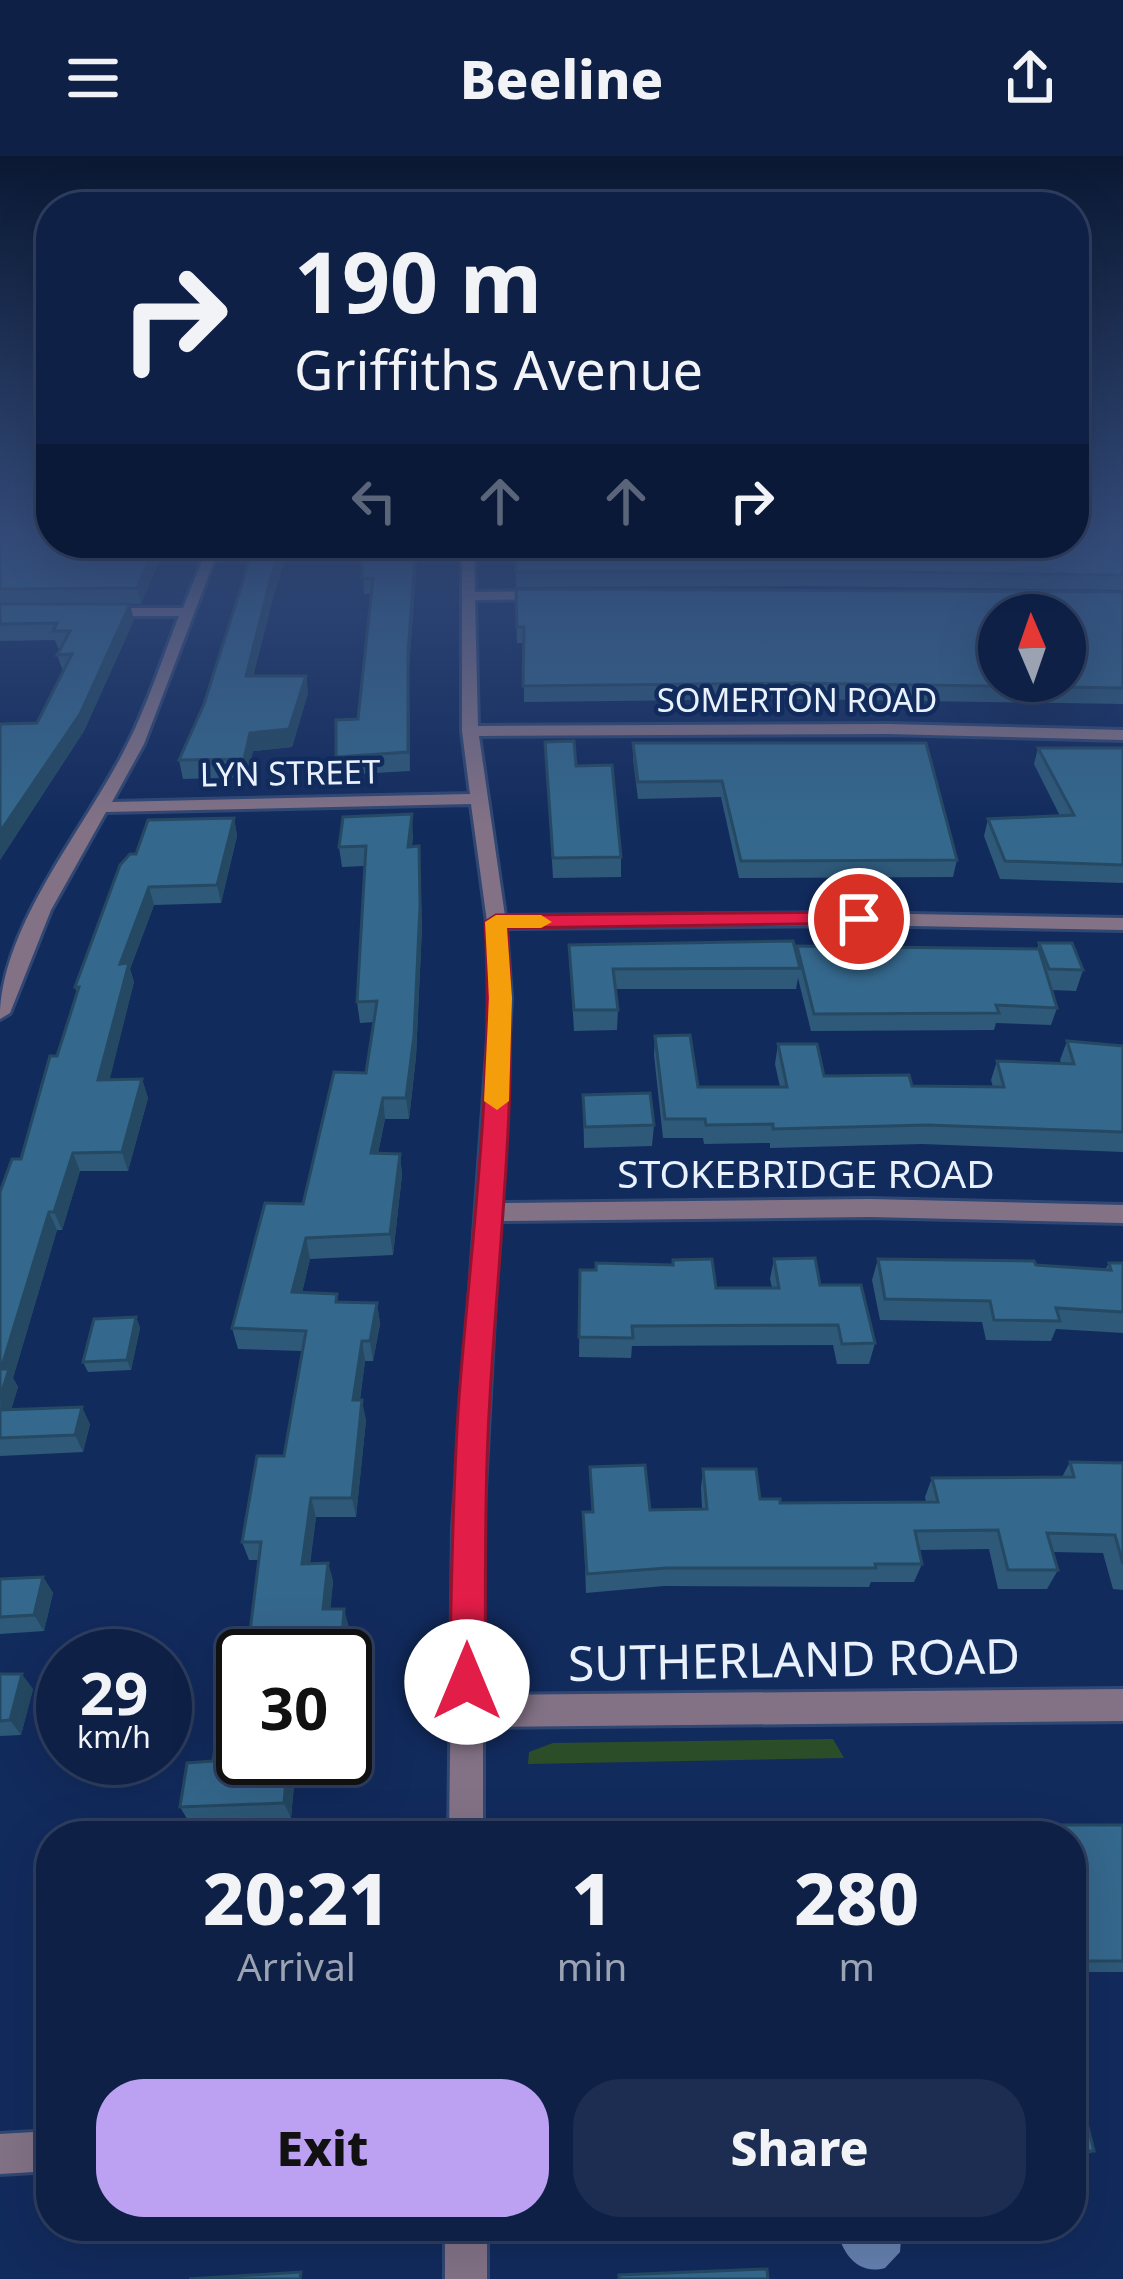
<!DOCTYPE html>
<html lang="en">
<head>
<meta charset="utf-8">
<style>
	body { margin:0; font-family:"Noto Sans",sans-serif; background:#1c2d51; color:#f1f3f6; height:100vh; display:flex; flex-direction:column; font-size:45px; white-space:nowrap }
	* { box-sizing:border-box; margin:0 }
	p { font-size:39px; color:#9ba3b3 }
	.icon { flex:none; width:66px; height:66px; fill:none; stroke:currentColor; stroke-width:2; stroke-linecap:round; stroke-linejoin:round }
	.map { position:relative; flex:1; overflow:hidden }
	.details { position:absolute; left:36px; top:1665px; width:1050px; height:420px; display:flex; flex-direction:column; background:#0e2046; border-radius:48px; box-shadow:0 12px 48px #0002,0 0 0 3px #2e3e5f }
	.details>* { flex:none }
	.banner { position:absolute; left:36px; top:36px; width:1053px; height:366px; border-radius:48px; box-shadow:0 12px 48px #0002,0 0 0 3px #2e3e5f; background:#0e2046; color:#f1f3f6; overflow:hidden }
	.needle { width:78px; rotate:358deg }
	.buttons { position:absolute; left:978px; top:438px; display:grid; gap:24px }
	.buttons a { display:grid; place-items:center; width:108px; height:108px; border-radius:50%; background:#0e2046; box-shadow:0 12px 48px #0002,0 0 0 3px #2e3e5f; font-size:60px }
	.speed { position:absolute; left:36px; top:1473px; display:flex; gap:24px; font-size:60px; font-weight:700; text-align:center }
	.speed>* { display:grid; place-content:center; width:156px; height:156px; border-radius:50%; background:#0e2046; box-shadow:0 12px 48px #0002,0 0 0 3px #2e3e5f; line-height:1 }
	.speed small { font-size:30px; font-weight:400 }
	.speed .limit { border:6px solid #111; border-radius:18px; background:#fff; color:#111 }
	.pin { position:absolute; display:grid; place-items:center; width:102px; height:102px; color:#fff; margin:-51px; border:6px solid #fff; border-radius:50%; box-shadow:0 3px 12px #0007 }
	.me { position:absolute; width:132px; margin:-66px; rotate:0deg; stroke-linejoin:round; filter:drop-shadow(0 0 9px #0008) }
	.turn { display:flex; align-items:center; gap:42px; height:252px; padding:0 60px; font-size:54px }
	.turn .icon { width:156px; height:156px; stroke-width:2.5 }
	.turn b { display:block; font-size:84px; line-height:102px }
	.lanes { display:flex; align-items:center; height:114px; padding:0 60px; background:#0003; justify-content:center; gap:60px; direction:ltr }
	.lanes .off { opacity:.35 }
	.eta { display:flex; justify-content:space-evenly; align-items:center; height:204px; text-align:center }
	.eta b { font-size:72px; font-weight:800; line-height:84px }
	.cta { display:flex; gap:24px; margin-top:auto; padding:24px 60px }
	.cta a { flex:1; height:138px; border-radius:48px; background:#bca0f2; color:#111; font-size:48px; font-weight:800; line-height:138px; text-align:center }
	.cta a+a { background:#1c2d51; color:#f1f3f6 }
	header { display:flex; justify-content:space-between; align-items:center; height:156px; padding:0 60px; background:#0e2046; font-size:54px; font-weight:800 }
	.map>svg:first-child { display:block }
	.green { fill:#2b4e28 }
	.water { fill:#6580b0 }
	.lines { fill:none; stroke-linecap:round; stroke-linejoin:round }
	.street-casing { stroke:#304773; stroke-width:6 }
	.street { fill:#837286; fill-rule:evenodd }
	.wall { fill:#2e5979 }
	.shaded-wall { fill:#254963 }
	.building { fill:#35688d; stroke:#254963; stroke-width:3; fill-rule:evenodd }
	.route { fill:#e11d48; stroke:#92132f; stroke-width:3 }
	.slow { fill:#f59e0b }
	.labels { text-anchor:middle; stroke-width:9; stroke-linejoin:round; paint-order:stroke }
	.far-street-label { font-size:33px; fill:#e9f1fd; stroke:#122b5d }
	.street-label { font-size:39px; fill:#e9f1fd; stroke:#122b5d }
	.near-street-label { font-size:48px; fill:#e9f1fd; stroke:#122b5d }
</style>
</head>
<body>
<header><svg class="icon" aria-label="menu" viewBox="0 0 24 24"><path d="M4 6h16M4 12h16M4 18h16"/></svg>Beeline<svg class="icon" aria-label="share" viewBox="0 0 24 24"><path d="M12 15V3M7 8l5-5 5 5M5 13v7h14v-7"/></svg></header>
<div class="map">
<svg width="1123" height="2123" viewBox="0 0 1123 2123">
	<rect width="100%" height="100%" fill="#122b5d"/>
	<path class="green" d="M833,1583L844,1602L528,1608L529,1596L553,1587Z"/>
	<path class="water" d="M836,2070H902L900,2096L885,2112C856,2120 841,2095 836,2070Z"/>
	<g class="lines">
		<g class="street-casing">
			<path id="street" d="M209,387H221L144,588L112,646L470,638L462,575V387H474L475,436L548,435L555,439L548,443L475,444L478,570L888,568L1123,574V584L888,578L479,580L505,760L859,757L1123,762V774L859,769L506,772L511,842L500,1047L870,1043L1123,1049V1067L870,1061L499,1065L483,1371V1539L1123,1533V1565L483,1571V1680H449L453,1371L491,842L487,766L471,648L106,656L51,754L10,857L0,863C0,770 86,672 127,589C148,548 162,503 179,460H98L91,456L98,452H183Z
				M51,1975V2015L0,2018V1978Z
				M445,2070H487V2123H445Z"/>
		</g>
		<use href="#street" class="street"/>
	</g>
	<path class="wall" d="M0,374L167,387L141,448H46L134,464L84,575L0,704V568L37,567L63,515L57,499L61,492H58L55,484L0,485Z
		M1123,374V434L803,430L516,431L515,387Z
		M255,387H290L273,442L253,520H306L308,537L292,591L253,595L247,621L183,623L179,604L204,548Z
		M362,387H418L409,513L410,615L339,619L336,601L358,563L371,438H364Z
		M516,433L1123,436V548L794,543L524,546V487H517Z
		M545,586L576,610L621,701V721L553,722Z
		M633,587L957,704L953,721L739,722L721,641L638,643L633,603Z
		M1038,592H1123V727L1000,723L984,680L988,663L1060,660L1034,608Z
		M234,662L237,680L221,747L154,749L130,813L134,826L109,924L142,923L148,942L128,1015H80L62,1074H57L13,1222L18,1231L11,1253L90,1268L83,1296L0,1300V1036L21,1003L77,837L75,831L136,698Z
		M413,678L412,691L419,690L422,771L416,901L409,963H385L378,997L400,998L402,1019L393,1099L310,1103L302,1137L339,1146L377,1147L380,1168L373,1205H365L360,1244L366,1264L356,1361H316L310,1408L328,1407L333,1425L330,1453L349,1471L345,1525V1500L259,1404H249L242,1386L284,1300L302,1195L238,1193L232,1172L303,1048L366,917L374,866L360,867L357,846L365,710L342,711L339,691Z
		M1039,787L1083,814L1076,835L1051,834L1057,852L1051,869L996,867L994,874L811,875L798,822L796,833H616L618,854L617,874L574,875L569,789L796,797L797,790L1037,793Z
		M655,880L698,931H780L775,908L778,888L824,920L912,930L993,931L991,924L997,905L1061,907L1060,904L1067,885L1123,890V996L922,988L770,992V987L704,988L703,982H663L654,899Z
		M583,939L654,969L652,990L584,992Z
		M774,1103L820,1129L875,1187L869,1208H837L833,1189L632,1190L631,1202L579,1201L580,1114L716,1132H772L770,1123Z
		M878,1103L1105,1114L1109,1107H1123V1177L1056,1173L1051,1185L986,1184L982,1166L880,1164L872,1124Z
		M136,1161L140,1172L131,1214L88,1216L83,1206Z
		M1070,1306L1123,1307V1434L1113,1433L1103,1397L1052,1396L1058,1414L1047,1433H998L989,1393L919,1394L922,1408L914,1426H871L869,1431L664,1430L586,1437L583,1356H592L590,1311L650,1354L702,1353L701,1332L703,1313L760,1343L780,1347L926,1346L925,1341L932,1322L1062,1321Z
		M43,1421L53,1437L44,1475L0,1478V1423Z
		M0,1518L33,1533L21,1579L0,1580Z
		M241,1547L243,1602H340L339,1616L295,1618L291,1662L189,1666L180,1651L213,1605Z
		M1045,1669H1123V1816H1071V1680H1036Z
		M1071,1959L1094,1995L1086,1999H1071Z"/>
	<path class="shaded-wall" d="M157,387H167L141,448L137,432Z
		M283,387H290L273,442L249,537L246,520L270,425Z
		M416,387H418L409,513L410,615L408,496Z
		M130,448L134,464L84,575L0,704V676Z
		M306,520L308,537L292,591L253,595L247,621L244,603L250,577Z
		M412,658L413,678L410,711L408,691Z
		M234,662L237,680L221,747L217,729Z
		M419,690L422,771L416,901L409,963L406,942Z
		M149,731L154,749L130,813L134,826L105,943L98,924L120,808Z
		M142,923L148,942L128,1015L122,996Z
		M383,942L385,963L374,1018L371,997Z
		M73,997L80,1015L62,1074L54,1056Z
		M400,998L402,1019L393,1099L390,1078Z
		M49,1056L57,1074L13,1222L18,1231L6,1272L0,1261L1,1213Z
		M306,1082L310,1103L297,1157L292,1136Z
		M377,1147L380,1168L373,1205L370,1185Z
		M136,1161L140,1172L131,1214L127,1204Z
		M362,1185L365,1205L357,1264L353,1244Z
		M362,1244L366,1264L356,1361L352,1342Z
		M82,1251L90,1268L83,1296L75,1279Z
		M311,1342L316,1361L307,1426L302,1408Z
		M328,1407L333,1425L329,1471L323,1453Z
		M43,1421L53,1437L44,1475L34,1459Z
		M344,1453L349,1471L345,1525V1500H341Z
		M22,1518L33,1533L21,1579L10,1564Z
		M288,1602L295,1618L291,1662L284,1647Z"/>
	<path class="building" d="M0,374H51V387H157L137,432L0,433Z
		M1074,374H1123V419L805,415L516,416L515,387H1074Z
		M255,387H283L270,425L246,520H306L289,573L250,577L244,603L179,604L204,548Z
		M362,387H416L408,496V596L336,601V564L358,563L373,422H362Z
		M516,433L1123,436V532L797,527L523,530L524,471H517ZM999,459H1065V525H999Z
		M0,448H130L80,558L0,676V568L37,567L72,498L57,499L70,475H53L57,467L0,468Z
		M574,585L576,610L612,609L621,701L553,702L545,586Z
		M633,587H926L957,704L741,705L722,625L638,626Z
		M1038,592H1123V709L1005,705L988,663L1074,659Z
		M412,658L408,691L419,690L420,750L414,880L406,942H383L371,997L400,998L390,1078L306,1082L292,1136L337,1138L336,1146L377,1147L370,1185H362L353,1244H362L352,1342H311L302,1408L328,1407L323,1453H344L341,1500H247L261,1386H242L257,1300H284L306,1175L232,1172L265,1047L303,1048L334,916L366,917L377,845L357,846L366,690L339,691L343,661Z
		M234,662L217,729L149,731L120,808L129,807L98,924L142,923L122,996L73,997L54,1056H49L1,1213H9L0,1242V1036L12,1003H21L50,900H57L79,831H75L120,709L130,698H136L148,664Z
		M793,785L800,812L613,813L618,854H574L569,789Z
		M1039,787H1072L1083,814L1049,813Z
		M797,790L1039,793L1057,852L996,849L999,857L814,858Z
		M690,879L698,931H787L778,888H817L824,920L909,919L912,930L1004,931L997,905L1074,908L1067,885L1123,890V976L927,969L773,973V968L706,969L705,963H665L655,880Z
		M650,937L654,969L585,971L583,939Z
		M815,1102L820,1129H861L875,1187L842,1188L838,1169L632,1170L633,1182L579,1181L580,1114H596V1107L673,1109V1104L712,1103L716,1132H779L774,1103Z
		M878,1103L1034,1105L1036,1109L1111,1114L1109,1107H1123V1156L1056,1152L1060,1165L994,1164L990,1145L885,1143Z
		M136,1161L127,1204L83,1206L94,1163Z
		M82,1251L75,1279L0,1282V1254Z
		M1070,1306L1123,1307V1408L1115,1379L1047,1377L1058,1414H1008L998,1374L915,1375L922,1408H875L876,1412H667L587,1418L583,1356H593L590,1311L645,1309L650,1354L707,1353L703,1313H756L760,1343H780V1347L938,1346L932,1322L1074,1321Z
		M43,1421L34,1459L0,1461V1423Z
		M0,1518H22L10,1564L0,1565Z
		M243,1528V1602H288L284,1647L180,1651L187,1607L213,1605L221,1548L241,1547Z
		M915,1669L917,1680H858L856,1670Z
		M1045,1669H1123V1805H1071V1680H1047Z
		M1071,1959H1085L1094,1995H1071Z
		M767,2113L768,2123H619V2119Z
		M301,2116L300,2123H189Z"/>
	<linearGradient id="sky" x2="0" y2="1"><stop stop-color="#0a1833"/><stop offset="0.56" stop-color="#334a78"/><stop offset="1" stop-color="#334a78" stop-opacity="0"/></linearGradient>
	<rect width="1123" height="671" fill="url(#sky)"/>
	<path class="route" d="M859,756L867,758V767L507,772C519,928 499,1085 490,1241C484,1335 486,1431 485,1526L480,1538L467,1543L454,1538L449,1526C452,1431 452,1336 459,1242C471,1083 494,925 485,766L496,759Z"/>
	<path class="slow" d="M496,759H541L552,766L541,772H507L512,842L509,945L497,954L484,945L489,842L485,766Z"/>
	<g class="labels">
		<g class="far-street-label">
			<text x="797" y="556">SOMERTON ROAD</text>
			<text transform="translate(290 617) rotate(-1)" y="12">LYN STREET</text>
		</g>
		<g class="street-label">
			<text x="806" y="1032">STOKEBRIDGE ROAD</text>
		</g>
		<g class="near-street-label">
			<text transform="translate(794 1504) rotate(-1)" y="17">SUTHERLAND ROAD</text>
		</g>
	</g>
</svg>
<div class="buttons">
<a><svg class="needle" viewBox="-14 -14 28 28"><path d="M0-13l5 13h-10z" fill="#e53935"/><path d="M0 13l5-13h-10z" fill="#9ba3b3"/></svg></a>
</div>
<div class="speed"><div>29<small>km/h</small></div><div class="limit">30</div></div>
<div class="pin" style="left:859px;top:763px;background:#d93025"><svg class="icon" aria-label="arrive" viewBox="0 0 24 24"><path d="M6 21V4h12l-3 4 3 4H6"/></svg></div>
<svg class="me" style="left:467px;top:1526px" viewBox="-20 -20 40 40"><circle r="19" fill="#fff"/><path d="M0-13L10 11 0 6-10 11z" fill="#e11d48"/></svg>
<div class="banner">
<div class="turn"><svg class="icon" aria-label="right" viewBox="0 0 24 24"><path d="M7 20v-9h11M14 6l5 5-5 5"/></svg><div><b>190 m</b>Griffiths Avenue</div></div>
<div class="lanes"><svg class="icon off" aria-label="left" viewBox="0 0 24 24"><path d="M17 20v-9H6M10 6l-5 5 5 5"/></svg><svg class="icon off" aria-label="ahead" viewBox="0 0 24 24"><path d="M12 20V5M6 11l6-6 6 6"/></svg><svg class="icon off" aria-label="ahead" viewBox="0 0 24 24"><path d="M12 20V5M6 11l6-6 6 6"/></svg><svg class="icon" aria-label="right" viewBox="0 0 24 24"><path d="M7 20v-9h11M14 6l5 5-5 5"/></svg></div>
</div>
<section class="details">
<div class="eta">
<div><b>20:21</b><p>Arrival</p></div>
<div><b>1</b><p>min</p></div>
<div><b>280</b><p>m</p></div>
</div>
<div class="cta"><a>Exit</a><a>Share</a></div>
</section>
</div>
</body>
</html>
